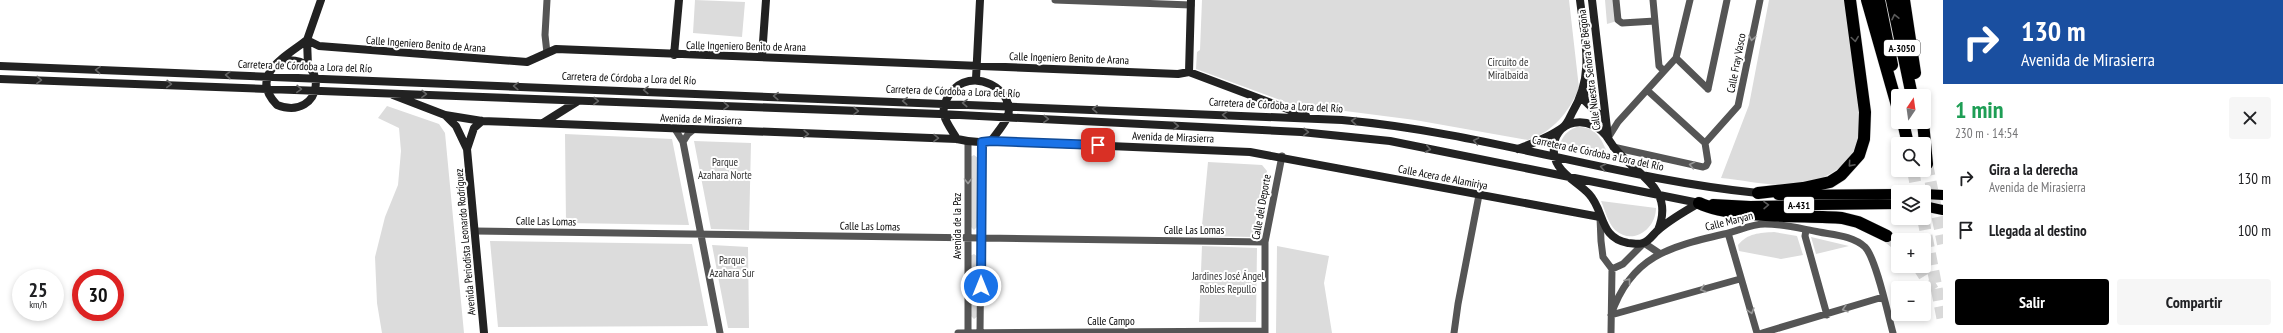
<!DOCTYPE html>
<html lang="es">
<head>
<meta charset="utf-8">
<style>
	body { margin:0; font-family:"PT Sans Narrow",sans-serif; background:#f6f6f6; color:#202124; height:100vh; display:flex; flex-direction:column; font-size:15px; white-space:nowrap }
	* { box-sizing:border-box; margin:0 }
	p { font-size:13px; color:#757577 }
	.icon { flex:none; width:22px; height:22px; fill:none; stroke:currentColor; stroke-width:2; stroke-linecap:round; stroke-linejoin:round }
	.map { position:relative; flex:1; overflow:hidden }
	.drawer { display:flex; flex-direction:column; background:#fff; width:340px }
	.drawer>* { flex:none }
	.banner { background:#1a4fa0; color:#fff; overflow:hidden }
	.needle { width:26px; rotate:13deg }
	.fabs { position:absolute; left:1891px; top:89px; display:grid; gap:8px }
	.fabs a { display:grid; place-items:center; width:40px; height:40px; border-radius:4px; background:#fff; box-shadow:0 2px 6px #0003; font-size:20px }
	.speed { position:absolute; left:12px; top:269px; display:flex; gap:8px; font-size:20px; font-weight:700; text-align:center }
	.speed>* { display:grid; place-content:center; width:52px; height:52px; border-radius:50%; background:#fff; box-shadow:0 2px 6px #0003; line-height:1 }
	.speed small { font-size:10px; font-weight:400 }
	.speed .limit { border:6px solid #d22; background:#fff; color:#111 }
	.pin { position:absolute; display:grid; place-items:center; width:34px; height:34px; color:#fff; margin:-17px; border-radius:8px; box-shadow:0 2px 6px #0006 }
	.me { position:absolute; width:44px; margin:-22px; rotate:0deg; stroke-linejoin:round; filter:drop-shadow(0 0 3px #0008) }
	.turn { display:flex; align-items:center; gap:14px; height:84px; padding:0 12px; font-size:18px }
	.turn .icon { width:52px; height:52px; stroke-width:2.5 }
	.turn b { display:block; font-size:28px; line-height:34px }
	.round { display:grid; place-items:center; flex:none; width:42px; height:42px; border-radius:4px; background:#f6f6f6 }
	.summary { display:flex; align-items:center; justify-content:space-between; height:68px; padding:0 12px }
	h1 { font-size:24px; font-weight:600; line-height:30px; color:#1e9e55 }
	.action { display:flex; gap:8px; margin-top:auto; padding:8px 12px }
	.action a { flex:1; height:46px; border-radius:4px; background:#000; color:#fff; font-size:16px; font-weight:600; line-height:46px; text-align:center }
	.action a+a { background:#f6f6f6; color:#202124 }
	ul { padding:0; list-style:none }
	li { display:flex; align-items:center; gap:12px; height:52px; padding:0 12px }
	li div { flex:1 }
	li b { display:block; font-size:15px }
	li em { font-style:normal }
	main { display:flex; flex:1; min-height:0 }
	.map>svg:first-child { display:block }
	.green { fill:#dcdcdc }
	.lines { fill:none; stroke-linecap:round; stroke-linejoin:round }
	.highway-tunnel { stroke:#d9d9d9; stroke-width:12; stroke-dasharray:12 6; stroke-linecap:butt }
	.primary-casing { stroke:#dbdbdb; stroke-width:11 }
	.highway-casing { stroke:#dbdbdb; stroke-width:13 }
	.street { stroke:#555; stroke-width:7 }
	.secondary { stroke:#222; stroke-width:8 }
	.primary { stroke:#000; stroke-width:10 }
	.highway { stroke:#000; stroke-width:12 }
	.oneway { stroke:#595959 }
	.oneway2 { stroke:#999 }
	.oneway3 { stroke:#646464 }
	.route-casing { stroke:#114b97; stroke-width:10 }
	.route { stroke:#1a73e8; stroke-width:7 }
	.labels { text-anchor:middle; stroke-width:4; stroke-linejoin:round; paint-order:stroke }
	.shield { fill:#fff; stroke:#4c4c4c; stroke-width:1 }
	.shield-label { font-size:10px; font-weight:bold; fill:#000 }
	.street-label { font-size:11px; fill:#000; stroke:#fff }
	.park-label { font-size:11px; fill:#333; stroke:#fff }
</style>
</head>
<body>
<main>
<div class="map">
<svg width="1943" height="333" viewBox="0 0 1943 333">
	<rect width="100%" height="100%" fill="#fff"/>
	<path class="green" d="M695,0L745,2L742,37L693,33Z
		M1202,0H1569L1579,88C1569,112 1553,132 1528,140L1415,120L1291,104L1196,69L1197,52L1200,50Z
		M1605,0H1615L1617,21L1607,24Z
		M1769,0H1845C1848,24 1852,48 1855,72C1857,93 1862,115 1859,136C1852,170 1817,185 1784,185C1764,185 1742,180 1721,178L1749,105Z
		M387,106L439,124L445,133L464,333H382L377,303L375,257L385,217L398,185L401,151L399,128L378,118Z
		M1577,127C1594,127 1600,135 1606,150L1599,155L1559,146C1563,136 1566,131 1577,127Z
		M565,134L672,139L689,225L566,223Z
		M694,141L751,143L749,230L711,229Z
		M974,155L978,158V226L974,230L970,226V157Z
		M1208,162L1262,165L1267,171L1252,237L1201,236Z
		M1601,201L1656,208C1656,229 1633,246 1615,230C1608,223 1605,210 1601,201Z
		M1774,232L1797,236L1803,255L1781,259L1739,251L1738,245C1748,233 1759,233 1774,232Z
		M1811,237L1849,246L1816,254Z
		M490,241L692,244L708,326L498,327Z
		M712,245L748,247L749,328H728Z
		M1202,246L1257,248L1256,322H1199Z
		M1277,246L1329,256L1324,283L1332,333H1276Z
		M974,254L978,257V316L974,319L971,316L970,256Z"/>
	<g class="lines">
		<path class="highway-tunnel" d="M1927,164L1943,244
			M1913,170L1917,192
			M1923,218L1943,321
			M1887,236L1898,245
			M1918,266L1933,290"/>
		<g class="primary-casing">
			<path id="primary" d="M1924,194L1943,195
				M1778,195L1898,194
				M1713,204L1750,206L1898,204
				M1924,206L1943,210"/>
		</g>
		<g class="highway-casing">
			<path id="highway" d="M1867,0L1898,109
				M1879,0L1892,65
				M1892,0L1912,96
				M1904,0L1915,73
				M1903,122L1908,144
				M1923,122L1927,164
				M1758,193L1803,188L1830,182L1841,175L1859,155L1864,139L1865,112L1850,0
				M1699,203C1732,219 1803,215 1842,218L1858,222L1887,236"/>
		</g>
		<path class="street" d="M1055,0L1191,5
			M1616,0L1618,20L1622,23L1655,21
			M1653,0L1659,66L1664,71
			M547,53L545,35L547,0
			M1676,58L1708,89
			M1708,89L1727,0
			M1647,90L1705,143
			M675,129L683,142L720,333
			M1608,138L1618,122L1676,58L1690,0
			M683,142L688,134L693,130
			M968,142V333
			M1705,143L1738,106L1760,0
			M1613,147L1703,167L1706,166L1708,162L1705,143
			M1600,217L1601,241L1603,257L1612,269L1611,333
			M1806,230L1805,236L1827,315
			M475,231L1265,242
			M1728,233L1757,333
			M1612,269L1623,264L1644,243L1659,253
			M1611,315C1631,256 1669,247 1724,234C1738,231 1751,224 1765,224C1784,224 1802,229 1819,232C1835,235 1853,236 1865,247C1876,258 1888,315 1893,333
			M1611,315L1740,279
			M958,333L1265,331
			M980,333L982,142
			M1265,333V242L1282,156
			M1454,333L1458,304L1479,195
			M1762,333L1883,297"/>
		<path class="secondary" d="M1592,0L1608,137
			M307,40L319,46L527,62L556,49L1178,74L1189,72L1306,116
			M674,55L679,0
			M762,56L766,0
			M280,61C333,52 323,123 277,105C248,75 285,57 307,40
			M0,66L1342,120C1483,132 1618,179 1758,193
			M308,66L307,40L321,0
			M1189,72L1191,0
			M0,79L940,114L1301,132L1390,141L1699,203
			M976,79L980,0
			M1584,92L1585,101L1605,120
			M393,95L445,115L482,121L957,139C969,142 979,143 991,141C996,134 1003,126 1007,118C1019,92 971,62 949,95C946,100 942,107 944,115C946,123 953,132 957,139
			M445,115L456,126L467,149
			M482,121L474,128L467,149L484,333
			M543,123L578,101
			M991,141L1250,152L1600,217
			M1518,149C1533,143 1550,137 1562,128C1567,125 1570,117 1572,113C1595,75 1585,41 1580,0
			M1658,230C1677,184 1629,174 1609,140C1593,112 1550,118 1554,153C1556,173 1577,181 1589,194C1605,211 1599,238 1628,243C1633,243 1638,245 1643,243C1648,242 1653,235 1656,232C1669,220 1684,212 1699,203"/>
		<use href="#primary" class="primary"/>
		<use href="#highway" class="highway"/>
	</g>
	<defs><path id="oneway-chevron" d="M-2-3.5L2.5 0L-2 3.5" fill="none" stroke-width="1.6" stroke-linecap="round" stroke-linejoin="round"/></defs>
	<g class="oneway">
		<use href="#oneway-chevron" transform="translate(1895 17) rotate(-102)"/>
		<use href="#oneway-chevron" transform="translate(1855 39) rotate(82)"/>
		<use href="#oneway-chevron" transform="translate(1851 164) rotate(131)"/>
		<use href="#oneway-chevron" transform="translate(1766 205) rotate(-1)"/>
	</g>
	<g class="oneway2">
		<use href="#oneway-chevron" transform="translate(1752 38) rotate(101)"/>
		<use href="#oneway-chevron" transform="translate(1692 165) rotate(-168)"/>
		<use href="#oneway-chevron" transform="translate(968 181) rotate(90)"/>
		<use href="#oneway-chevron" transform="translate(1628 281) rotate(-52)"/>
		<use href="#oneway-chevron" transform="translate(1703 289) rotate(164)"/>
		<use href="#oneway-chevron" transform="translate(1845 309) rotate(163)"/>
		<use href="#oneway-chevron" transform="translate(1751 311) rotate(74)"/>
	</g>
	<g class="oneway3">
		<use href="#oneway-chevron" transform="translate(98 70) rotate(-177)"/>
		<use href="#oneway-chevron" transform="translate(228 75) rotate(-178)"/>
		<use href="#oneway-chevron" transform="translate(39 80) rotate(2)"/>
		<use href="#oneway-chevron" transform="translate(169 84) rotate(2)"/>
		<use href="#oneway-chevron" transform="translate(516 86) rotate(-178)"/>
		<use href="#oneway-chevron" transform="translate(299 89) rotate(2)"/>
		<use href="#oneway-chevron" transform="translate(646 90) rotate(-178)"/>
		<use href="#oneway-chevron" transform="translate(424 94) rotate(2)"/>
		<use href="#oneway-chevron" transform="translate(776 96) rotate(-178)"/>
		<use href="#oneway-chevron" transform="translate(596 101) rotate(2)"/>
		<use href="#oneway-chevron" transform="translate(905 101) rotate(-178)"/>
		<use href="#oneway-chevron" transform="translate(965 103) rotate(-177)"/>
		<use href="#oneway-chevron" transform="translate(726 106) rotate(2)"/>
		<use href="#oneway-chevron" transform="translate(1095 109) rotate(-177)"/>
		<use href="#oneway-chevron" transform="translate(856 111) rotate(2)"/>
		<use href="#oneway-chevron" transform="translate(1225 115) rotate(-177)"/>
		<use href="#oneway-chevron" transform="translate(1046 119) rotate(3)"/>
		<use href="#oneway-chevron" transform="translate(1354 121) rotate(-175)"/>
		<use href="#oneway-chevron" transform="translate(1176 126) rotate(3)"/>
		<use href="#oneway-chevron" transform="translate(1306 132) rotate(4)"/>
		<use href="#oneway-chevron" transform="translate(806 134) rotate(2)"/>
		<use href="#oneway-chevron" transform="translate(936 138) rotate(1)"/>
		<use href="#oneway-chevron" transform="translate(1476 141) rotate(-169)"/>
		<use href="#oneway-chevron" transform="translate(1428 149) rotate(11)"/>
		<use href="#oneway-chevron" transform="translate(1603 167) rotate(-168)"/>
	</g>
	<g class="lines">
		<g class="route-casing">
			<path id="route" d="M981,286L982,142L991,141L1098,145"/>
		</g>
		<use href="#route" class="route"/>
	</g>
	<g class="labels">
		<g class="shield">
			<rect x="1884" y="40" width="36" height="16" rx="3"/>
			<rect x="1784" y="197" width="30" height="16" rx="3"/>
		</g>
		<g class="shield-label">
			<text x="1902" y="52">A-3050</text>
			<text x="1799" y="209">A-431</text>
		</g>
		<g class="street-label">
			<text transform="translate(426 44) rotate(4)" y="4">Calle Ingeniero Benito de Arana</text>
			<text transform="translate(746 46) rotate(1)" y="4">Calle Ingeniero Benito de Arana</text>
			<text transform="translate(1069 58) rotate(2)" y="4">Calle Ingeniero Benito de Arana</text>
			<text transform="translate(1736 63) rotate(-79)" y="4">Calle Fray Vasco</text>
			<text transform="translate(305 66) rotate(2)" y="4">Carretera de Córdoba a Lora del Río</text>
			<text transform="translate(1589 70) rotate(-97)" y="4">Calle Nuestra Señora de Begoña</text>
			<text transform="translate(629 78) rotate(2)" y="4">Carretera de Córdoba a Lora del Río</text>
			<text transform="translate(953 91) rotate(2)" y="4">Carretera de Córdoba a Lora del Río</text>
			<text transform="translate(1276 105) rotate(3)" y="4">Carretera de Córdoba a Lora del Río</text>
			<text transform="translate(701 119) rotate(2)" y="4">Avenida de Mirasierra</text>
			<text transform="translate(1173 137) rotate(2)" y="4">Avenida de Mirasierra</text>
			<text transform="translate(1598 153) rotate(12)" y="4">Carretera de Córdoba a Lora del Río</text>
			<text transform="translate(1443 177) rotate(11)" y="4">Calle Acera de Alamiriya</text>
			<text transform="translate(1261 207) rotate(-80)" y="4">Calle del Deporte</text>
			<text transform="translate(546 221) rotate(1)" y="4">Calle Las Lomas</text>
			<text transform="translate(1729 221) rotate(-14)" y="4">Calle Maryan</text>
			<text transform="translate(870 226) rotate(1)" y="4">Calle Las Lomas</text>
			<text transform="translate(957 226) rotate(-90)" y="4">Avenida de la Paz</text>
			<text x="1194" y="234">Calle Las Lomas</text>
			<text transform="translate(465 242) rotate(-95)" y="4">Avenida Periodista Leonardo Rodríguez</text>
			<text x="1111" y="325">Calle Campo</text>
		</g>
		<g class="park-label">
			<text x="1508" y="66">Circuito de<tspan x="1508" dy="13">Miralbaida</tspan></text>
			<text x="725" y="166">Parque<tspan x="725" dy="13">Azahara Norte</tspan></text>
			<text x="732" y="264">Parque<tspan x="732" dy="13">Azahara Sur</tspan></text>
			<text x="1228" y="280">Jardines José Ángel<tspan x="1228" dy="13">Robles Repullo</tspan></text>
		</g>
	</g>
</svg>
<div class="fabs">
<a><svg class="needle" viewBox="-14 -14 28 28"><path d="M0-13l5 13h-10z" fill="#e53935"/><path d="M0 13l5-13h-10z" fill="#757577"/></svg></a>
<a><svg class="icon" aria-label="search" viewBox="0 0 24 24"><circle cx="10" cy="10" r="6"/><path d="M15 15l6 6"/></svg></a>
<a><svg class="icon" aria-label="layers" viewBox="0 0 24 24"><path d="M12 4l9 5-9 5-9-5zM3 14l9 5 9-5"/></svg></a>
<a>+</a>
<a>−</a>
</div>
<div class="speed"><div>25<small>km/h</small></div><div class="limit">30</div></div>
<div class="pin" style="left:1098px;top:145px;background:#d93025"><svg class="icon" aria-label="arrive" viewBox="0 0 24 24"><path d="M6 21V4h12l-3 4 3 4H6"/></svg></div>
<svg class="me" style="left:981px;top:286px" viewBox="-20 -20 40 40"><circle r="17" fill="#1a73e8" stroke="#fff" stroke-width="3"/><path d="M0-11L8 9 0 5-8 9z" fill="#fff"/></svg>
</div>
<section class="drawer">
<div class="banner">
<div class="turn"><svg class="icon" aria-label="right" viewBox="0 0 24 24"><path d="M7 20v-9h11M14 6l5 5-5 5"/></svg><div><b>130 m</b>Avenida de Mirasierra</div></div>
</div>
<div class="summary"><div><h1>1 min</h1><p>230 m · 14:54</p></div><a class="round"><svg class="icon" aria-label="close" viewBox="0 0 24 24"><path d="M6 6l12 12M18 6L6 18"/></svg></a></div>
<ul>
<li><svg class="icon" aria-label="right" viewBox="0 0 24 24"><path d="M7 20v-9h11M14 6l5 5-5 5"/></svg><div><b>Gira a la derecha</b><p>Avenida de Mirasierra</p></div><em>130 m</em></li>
<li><svg class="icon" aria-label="arrive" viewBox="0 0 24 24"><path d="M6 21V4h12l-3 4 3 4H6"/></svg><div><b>Llegada al destino</b></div><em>100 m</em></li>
</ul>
<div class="action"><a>Salir</a><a>Compartir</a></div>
</section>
</main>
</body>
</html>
